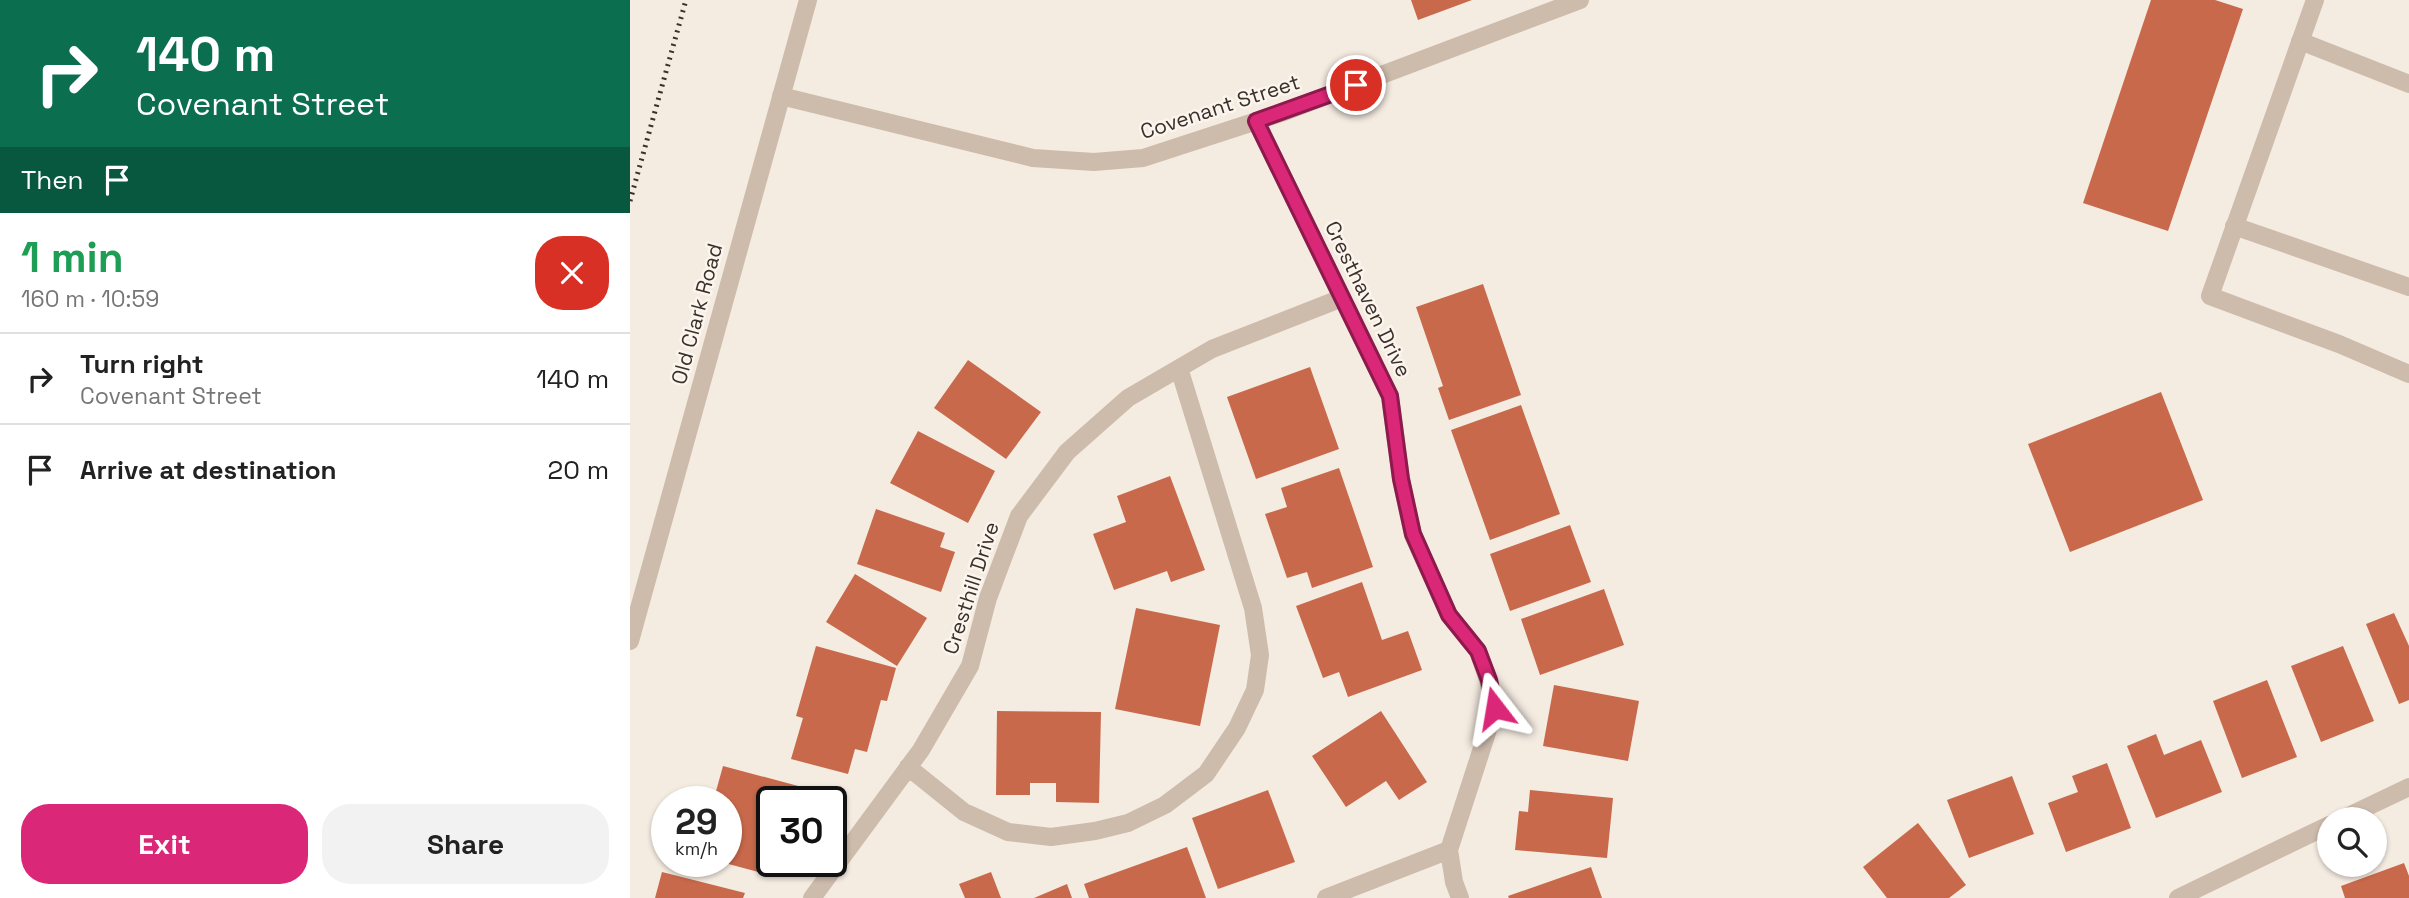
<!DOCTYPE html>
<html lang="en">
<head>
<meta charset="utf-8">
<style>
	body { margin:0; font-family:"Space Grotesk",sans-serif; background:#f2f2f2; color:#222; height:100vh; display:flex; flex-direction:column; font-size:26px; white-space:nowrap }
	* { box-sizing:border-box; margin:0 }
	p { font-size:23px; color:#767676 }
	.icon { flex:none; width:38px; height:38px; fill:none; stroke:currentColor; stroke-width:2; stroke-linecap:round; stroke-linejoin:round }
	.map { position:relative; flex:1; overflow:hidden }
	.sheet { display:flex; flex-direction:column; background:#fff; width:630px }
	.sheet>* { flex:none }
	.guide { background:#0b6e4f; color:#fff; overflow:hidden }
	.tools { position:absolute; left:1687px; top:807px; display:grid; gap:14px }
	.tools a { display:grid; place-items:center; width:70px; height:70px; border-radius:50%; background:#fff; box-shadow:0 2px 5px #0004; font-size:35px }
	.speed { position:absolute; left:21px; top:786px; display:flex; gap:14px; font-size:35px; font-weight:700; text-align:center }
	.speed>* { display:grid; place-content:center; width:91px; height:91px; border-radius:50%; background:#fff; box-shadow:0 2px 5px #0004; line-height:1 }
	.speed small { font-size:18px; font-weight:400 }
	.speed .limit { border:4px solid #111; border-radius:10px; background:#fff; color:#111 }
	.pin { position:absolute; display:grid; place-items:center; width:60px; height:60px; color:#fff; margin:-30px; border:4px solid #fff; border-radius:50%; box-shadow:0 2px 7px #0007 }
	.me { position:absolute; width:77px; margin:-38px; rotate:346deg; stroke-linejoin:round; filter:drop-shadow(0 0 5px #0008) }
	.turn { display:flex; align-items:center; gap:24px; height:147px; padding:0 21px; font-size:32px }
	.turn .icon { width:91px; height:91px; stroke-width:2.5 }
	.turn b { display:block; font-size:49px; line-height:60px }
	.then { display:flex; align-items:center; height:66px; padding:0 21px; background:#0003; gap:14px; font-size:26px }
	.round { display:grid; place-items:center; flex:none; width:74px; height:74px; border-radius:28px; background:#f2f2f2 }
	.overview { display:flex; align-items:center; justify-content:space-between; height:119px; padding:0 21px }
	h1 { font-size:42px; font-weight:600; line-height:52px; color:#1e9e55 }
	.button { display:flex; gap:14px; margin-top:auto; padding:14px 21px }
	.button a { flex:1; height:80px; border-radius:28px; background:#db2777; color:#fff; font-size:28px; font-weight:600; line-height:80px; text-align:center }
	.button a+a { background:#f2f2f2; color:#222 }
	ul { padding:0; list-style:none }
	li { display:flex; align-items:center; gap:21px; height:91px; padding:0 21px; border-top:2px solid #e0e0e0 }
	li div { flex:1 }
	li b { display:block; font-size:26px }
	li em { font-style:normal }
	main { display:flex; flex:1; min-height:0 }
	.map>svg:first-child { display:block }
	.building { fill:#c8694b }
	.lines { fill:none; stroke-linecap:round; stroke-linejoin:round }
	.minor { stroke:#cdbbac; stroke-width:18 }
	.rail { stroke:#3b302b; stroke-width:5; stroke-dasharray:2 5; stroke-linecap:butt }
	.route-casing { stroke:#8e194d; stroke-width:18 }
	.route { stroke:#db2777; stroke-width:12 }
	.labels { text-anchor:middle; stroke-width:5; stroke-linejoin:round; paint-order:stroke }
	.street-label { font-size:21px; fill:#3b302b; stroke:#fbf5ee }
</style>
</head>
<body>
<main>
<section class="sheet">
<div class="guide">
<div class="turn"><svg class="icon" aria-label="right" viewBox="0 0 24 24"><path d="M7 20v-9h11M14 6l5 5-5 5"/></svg><div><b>140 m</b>Covenant Street</div></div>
<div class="then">Then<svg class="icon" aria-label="arrive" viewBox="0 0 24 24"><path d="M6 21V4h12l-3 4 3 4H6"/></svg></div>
</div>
<div class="overview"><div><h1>1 min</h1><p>160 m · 10:59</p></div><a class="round" style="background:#d93025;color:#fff"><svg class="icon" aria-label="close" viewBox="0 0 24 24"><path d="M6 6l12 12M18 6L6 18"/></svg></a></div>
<ul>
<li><svg class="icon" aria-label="right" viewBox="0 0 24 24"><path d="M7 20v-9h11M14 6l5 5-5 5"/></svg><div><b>Turn right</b><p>Covenant Street</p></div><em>140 m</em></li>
<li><svg class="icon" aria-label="arrive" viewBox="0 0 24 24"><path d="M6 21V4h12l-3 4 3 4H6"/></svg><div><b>Arrive at destination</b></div><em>20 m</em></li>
</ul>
<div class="button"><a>Exit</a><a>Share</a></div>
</section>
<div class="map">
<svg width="1779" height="898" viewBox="0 0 1779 898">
	<rect width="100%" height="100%" fill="#f4ebe1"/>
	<path class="building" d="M781,0H842L788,20Z
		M1521,0H1585L1613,9L1538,231L1453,203Z
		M853,284L891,395L819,420L808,388L813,386L786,307Z
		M338,360L411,412L376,459L304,408Z
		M680,367L709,449L626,479L597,397Z
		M1531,392L1573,500L1440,552L1398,444Z
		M891,405L930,514L860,540L821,430Z
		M288,431L365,471L338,523L260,483Z
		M709,468L743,567L682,588L677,572L657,578L635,514L657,507L651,488Z
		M540,476L575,570L541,582L537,571L484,590L463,534L496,522L487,496Z
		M246,509L315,533L310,547L325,552L311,592L227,564Z
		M940,525L961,582L880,611L860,554Z
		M225,574L297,618L267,666L196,622Z
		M732,582L752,640L778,631L792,670L718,697L709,672L693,678L666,606Z
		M974,589L994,645L910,675L891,619Z
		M506,608L590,625L570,726L485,709Z
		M1764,613L1779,646V700L1769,704L1736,624Z
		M186,646L266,668L257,701L251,700L237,752L225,749L218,774L161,759L173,718L166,716Z
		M1713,646L1744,721L1691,742L1661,666Z
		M1637,680L1667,757L1612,778L1583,701Z
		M924,685L1009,701L998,761L913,746Z
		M367,711L471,712L469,803L426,802V783H400V795H366Z
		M751,711L797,782L769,800L756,781L716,807L682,756Z
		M1526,734L1534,755L1571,740L1592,792L1526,818L1497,746Z
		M1477,763L1501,828L1436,852L1418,803L1448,792L1442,776Z
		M93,766L172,787L168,802H142V861H152L147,877L91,862L96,861V802H83Z
		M1382,776L1404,834L1339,858L1317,800Z
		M638,790L665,862L588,889L562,818Z
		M900,790L983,798L977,858L885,850L889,811L898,812Z
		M1288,823L1336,885L1319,898H1257L1233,867Z
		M557,847L576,898H459L454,884Z
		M1774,863L1779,876V898H1715L1711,886Z
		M961,867L972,898H879L878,896Z
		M32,872L115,893L113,898H25Z
		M361,872L371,898H335L329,884Z
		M437,884L442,898H404Z"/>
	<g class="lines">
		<path class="minor" d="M1685,0L1580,296L1709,344L1779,374
			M1670,41L1779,84
			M151,96L403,158L464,162L513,158L651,113L950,0
			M626,121L760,396L771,479L783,535L819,615L848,651L858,680L865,708L819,850L824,882L830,898
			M1604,226L1779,287
			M0,641L178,0
			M278,767L334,812L378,832L421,837L465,831L498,823L535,805L576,774L607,728L625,690L630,655L623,608L549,368
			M1712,819L1779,787
			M182,898L291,750L340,666L358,598L389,516L437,452L498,398L582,349L712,298
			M696,898L819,850
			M1548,898L1699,825"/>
		<path class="rail" d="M0,201L56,0"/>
	</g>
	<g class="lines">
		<g class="route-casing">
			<path id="route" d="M726,85L626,121L760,396L771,479L783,534L819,615L848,651L859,680L865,708"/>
		</g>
		<use href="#route" class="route"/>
	</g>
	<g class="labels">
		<g class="street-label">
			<text transform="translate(590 107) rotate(-18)" y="7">Covenant Street</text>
			<text transform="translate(738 299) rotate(64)" y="7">Cresthaven Drive</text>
			<text transform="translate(67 314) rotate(-75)" y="7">Old Clark Road</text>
			<text transform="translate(341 588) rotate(-72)" y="7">Cresthill Drive</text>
		</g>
	</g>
</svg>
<div class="tools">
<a><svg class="icon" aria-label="search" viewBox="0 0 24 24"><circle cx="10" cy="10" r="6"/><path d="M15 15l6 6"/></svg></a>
</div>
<div class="speed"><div>29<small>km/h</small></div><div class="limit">30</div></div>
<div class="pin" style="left:726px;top:85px;background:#d93025"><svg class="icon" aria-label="arrive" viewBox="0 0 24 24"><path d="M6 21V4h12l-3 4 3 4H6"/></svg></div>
<svg class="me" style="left:865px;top:708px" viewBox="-20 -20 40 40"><path d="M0-17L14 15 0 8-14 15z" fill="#db2777" stroke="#fff" stroke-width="4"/></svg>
</div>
</main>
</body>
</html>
